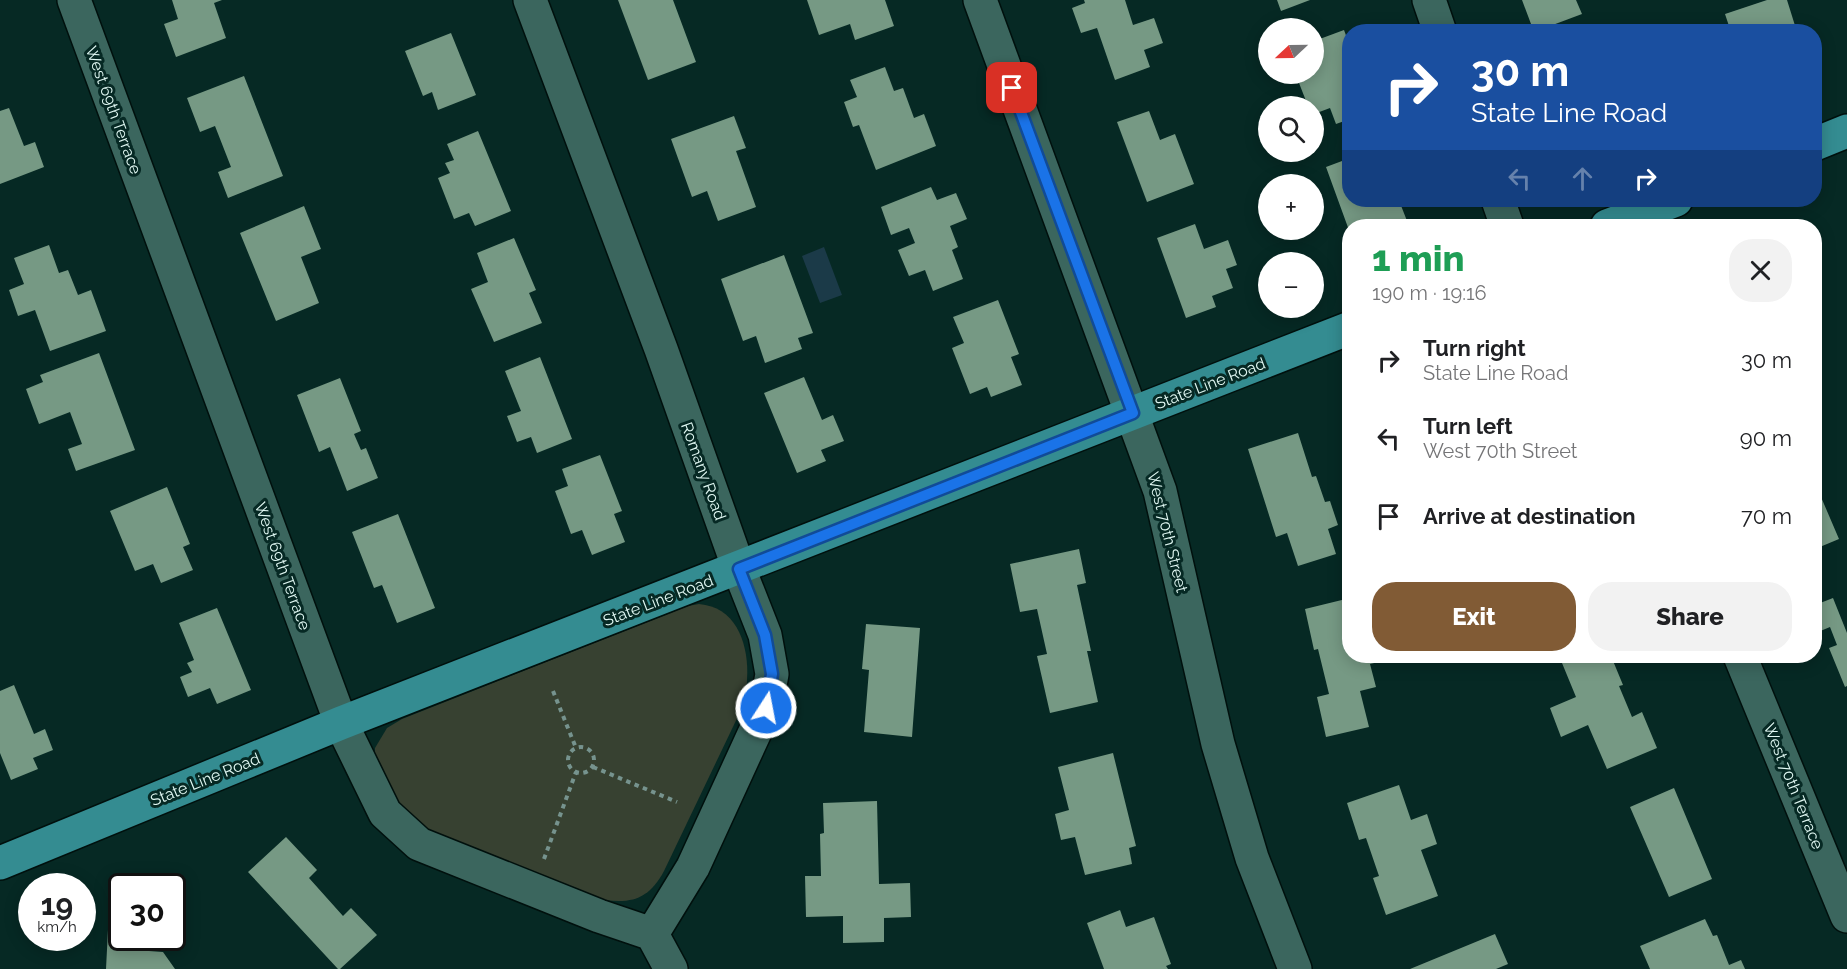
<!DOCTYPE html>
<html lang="en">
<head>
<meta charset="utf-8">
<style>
	body { margin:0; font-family:Raleway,sans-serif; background:#f2f2f2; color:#202124; height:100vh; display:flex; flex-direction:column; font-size:22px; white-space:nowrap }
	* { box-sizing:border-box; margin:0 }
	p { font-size:20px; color:#757577 }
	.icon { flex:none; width:33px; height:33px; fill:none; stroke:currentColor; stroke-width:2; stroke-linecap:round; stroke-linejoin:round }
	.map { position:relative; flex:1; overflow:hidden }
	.side { position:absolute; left:1342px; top:219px; width:480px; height:444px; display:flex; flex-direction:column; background:#fff; border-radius:24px; box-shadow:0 3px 15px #0003 }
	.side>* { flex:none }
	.banner { position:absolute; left:1342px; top:24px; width:480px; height:183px; border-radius:24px; box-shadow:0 3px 15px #0003; background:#1a4fa0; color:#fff; overflow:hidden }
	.needle { width:39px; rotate:248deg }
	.tools { position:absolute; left:1258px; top:18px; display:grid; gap:12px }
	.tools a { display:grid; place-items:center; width:66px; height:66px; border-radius:50%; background:#fff; box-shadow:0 3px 15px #0003; font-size:30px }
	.speed { position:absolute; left:18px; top:873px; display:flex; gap:12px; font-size:30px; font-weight:700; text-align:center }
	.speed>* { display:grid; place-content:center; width:78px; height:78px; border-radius:50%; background:#fff; box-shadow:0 3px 15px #0003; line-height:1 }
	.speed small { font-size:15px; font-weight:400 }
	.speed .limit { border:3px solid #111; border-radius:9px; background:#fff; color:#111 }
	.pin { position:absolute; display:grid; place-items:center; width:51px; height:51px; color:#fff; margin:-26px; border-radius:12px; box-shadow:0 3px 9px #0006 }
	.me { position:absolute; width:66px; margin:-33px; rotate:11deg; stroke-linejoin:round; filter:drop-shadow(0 0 4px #0008) }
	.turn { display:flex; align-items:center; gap:21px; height:126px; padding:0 30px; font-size:27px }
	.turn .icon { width:78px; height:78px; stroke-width:2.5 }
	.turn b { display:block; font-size:42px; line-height:51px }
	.lanes { display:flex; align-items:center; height:57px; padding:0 30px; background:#0003; justify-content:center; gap:30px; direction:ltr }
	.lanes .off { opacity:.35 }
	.round { display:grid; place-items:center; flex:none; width:63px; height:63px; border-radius:24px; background:#f2f2f2 }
	.summary { display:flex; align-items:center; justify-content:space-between; height:102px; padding:0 30px }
	h1 { font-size:36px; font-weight:800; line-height:45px; color:#1e9e55 }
	.action { display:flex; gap:12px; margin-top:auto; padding:12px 30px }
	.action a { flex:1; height:69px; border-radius:24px; background:#815b35; color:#fff; font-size:24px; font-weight:800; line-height:69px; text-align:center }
	.action a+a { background:#f2f2f2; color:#202124 }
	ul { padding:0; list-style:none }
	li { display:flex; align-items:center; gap:18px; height:78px; padding:0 30px }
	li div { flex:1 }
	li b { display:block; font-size:22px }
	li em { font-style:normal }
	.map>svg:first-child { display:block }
	.green { fill:#374131 }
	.water { fill:#1b3a48 }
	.building { fill:#769984 }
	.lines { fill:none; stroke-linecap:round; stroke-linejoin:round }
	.minor-casing { stroke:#00100d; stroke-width:36 }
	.major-casing { stroke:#00100d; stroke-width:36 }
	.path { stroke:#76938e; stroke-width:4; stroke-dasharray:4.5 4.5; stroke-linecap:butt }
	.minor { stroke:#3b665e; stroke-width:33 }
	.major { stroke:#348c91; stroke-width:33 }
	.route-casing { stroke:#114b97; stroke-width:15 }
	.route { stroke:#1a73e8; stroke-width:10 }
	.labels { text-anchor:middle; stroke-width:6; stroke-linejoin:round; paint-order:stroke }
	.street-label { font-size:16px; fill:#e2f9f4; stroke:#062924 }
</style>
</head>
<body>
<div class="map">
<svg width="1847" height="969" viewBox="0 0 1847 969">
	<rect width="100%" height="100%" fill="#062924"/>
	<path class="green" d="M699,604C748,608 754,670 742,708L664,871C650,897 634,904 605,900L425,831L401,815L375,765V748L387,728L402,719L688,606Z"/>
	<path class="water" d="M824,247L842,295L820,303L802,256Z"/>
	<path class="building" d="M172,0H222L214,3L226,38L176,57L164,24L178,19Z
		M618,0H673L696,62L648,80Z
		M807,0H885L894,26L855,40L850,24L819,35Z
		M1084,0H1125L1133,25L1154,18L1163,43L1144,50L1150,67L1115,80L1097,28L1081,33L1072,8L1085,3Z
		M1277,0H1310L1281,11Z
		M1522,0H1576L1582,14L1534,32Z
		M1767,0H1787L1797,32H1755L1754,28L1743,32H1731L1725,14Z
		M1344,30L1350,46V119L1336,124L1330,108L1314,114V106H1308L1299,83L1306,80L1304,74H1314V54L1321,52L1317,40Z
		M451,33L476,95L438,110L432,92L423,96L405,51Z
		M885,67L894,91L903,88L914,118L924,114L936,146L876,170L859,125L853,127L844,102L857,97L850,80Z
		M244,76L283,176L228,198L218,172L231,167L215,126L200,132L187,98Z
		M9,108L24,146L35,142L44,167L0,184V111Z
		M1149,111L1160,140L1175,134L1194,184L1147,202L1117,122Z
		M734,116L746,148L736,151L756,207L718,221L707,191L692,197L671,139Z
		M478,131L511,211L475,226L469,213L454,219L438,178L450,173L445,163L454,160L447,144Z
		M1350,158V200H1409L1400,203L1409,226H1370L1369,222L1350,226V233L1326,167Z
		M931,187L937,200L956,193L967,219L950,226L958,247L952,250L963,279L933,291L925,270L909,276L898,250L915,243L909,228L891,235L881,207Z
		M304,206L321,249L301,257L319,303L276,321L240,233Z
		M1195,224L1204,249L1228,240L1237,265L1226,269L1233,288L1212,296L1216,307L1186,318L1157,238Z
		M514,238L536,290L529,293L542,323L494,342L471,289L488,282L477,253Z
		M49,245L59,273L68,270L78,295L91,290L106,331L50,351L35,310L18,316L9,290L24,284L14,258Z
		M784,255L813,333L798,338L802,349L765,363L756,336L743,341L721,279Z
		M998,300L1019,354L1011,357L1022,385L991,397L987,387L970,394L952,348L964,343L953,317Z
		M99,353L135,450L76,471L68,449L82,444L70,412L39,424L26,389L43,382L40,375Z
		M540,357L572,439L537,453L531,437L517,442L507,416L521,411L505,371Z
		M804,377L822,420L833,415L844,441L821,450L826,461L797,473L764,393Z
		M340,378L361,431L354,434L361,450L366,448L378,478L347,491L330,447L319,452L297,395Z
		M1298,433L1312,477L1316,476L1325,502L1330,501L1338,525L1328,529L1336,554L1298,566L1287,533L1276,537L1248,449Z
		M600,455L622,511L614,514L625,542L592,555L582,530L571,534L555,491L568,486L562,469Z
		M1815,483L1839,539L1815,549Z
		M167,487L190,544L183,547L193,570L161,583L153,564L135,571L110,511Z
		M398,514L435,608L397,623L382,585L374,588L352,532Z
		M1079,549L1086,583L1077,585L1091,651H1087L1098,702L1050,713L1037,656L1047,654L1037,609L1020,612L1010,564Z
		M1350,598V656H1386L1387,660L1370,664L1376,687L1360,691L1369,727L1326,737L1317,697L1329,694L1318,649L1314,650L1305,609Z
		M1833,598L1847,633V686L1845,687L1829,648L1837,645L1830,627L1818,632L1815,624V605Z
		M217,608L251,690L217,704L210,688L188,697L180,677L192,672L187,663L194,660L179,623Z
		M866,624L920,628L912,737L864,732L869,670L862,669Z
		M1579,656H1611L1623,685L1619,686L1632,717L1642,712L1657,748L1607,769L1588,725L1561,737L1550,708L1576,697L1562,663Z
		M14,685L34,734L45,729L53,750L33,758L38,769L11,780L0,753V691Z
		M1113,753L1136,846L1129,848L1132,864L1085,875L1075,837L1061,840L1055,814L1069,810L1058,767Z
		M1399,785L1411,820L1427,814L1437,844L1421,850L1438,896L1386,915L1373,878L1379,876L1366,838L1359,840L1347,803Z
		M1674,788L1712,879L1669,897L1630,807Z
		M877,801L879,884L910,883L911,917L884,918V942L843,943V916L806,917L805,876H821L820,834L824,833L823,803Z
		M286,837L317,870L309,878L343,916L351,908L377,935L340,969H338L248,872Z
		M109,910L122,911V938H150L149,951L163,952L175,969H106Z
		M1120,910L1126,927L1154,917L1171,964L1166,966L1168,969H1104L1087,923Z
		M1705,919L1713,936L1717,935L1729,965L1741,960L1745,969H1650L1640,946Z
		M1495,934L1508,964L1496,969H1410Z"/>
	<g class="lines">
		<g class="minor-casing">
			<path id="minor" d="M74,0L341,723L385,813L419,844L599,916L652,934L671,969
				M530,0L661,349L739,569L765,635L772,674L766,708L693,867L652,934
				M980,0L1160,491L1218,744L1252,858L1295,969
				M1429,0L1440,32
				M1498,200L1507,226
				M1740,656L1847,916"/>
		</g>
		<g class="major-casing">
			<path id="major" d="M1815,144L1847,131
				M1607,226L1676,200
				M0,863L341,723L1350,328"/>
		</g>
		<path class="path" d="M553,691L576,748
			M568 760a13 13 0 1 1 26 0a13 13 0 1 1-26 0Z
			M593,767L677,802
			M544,859L576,772"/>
		<use href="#minor" class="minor"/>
		<use href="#major" class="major"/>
	</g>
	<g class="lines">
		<g class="route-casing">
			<path id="route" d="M766,708L772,674L765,635L739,569L1133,413L1012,88"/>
		</g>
		<use href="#route" class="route"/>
	</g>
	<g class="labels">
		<g class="street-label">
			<text transform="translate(114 110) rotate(70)" y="6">West 69th Terrace</text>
			<text transform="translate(1210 383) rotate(-21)" y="6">State Line Road</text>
			<text transform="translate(704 471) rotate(70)" y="6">Romany Road</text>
			<text transform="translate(1168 532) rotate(76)" y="6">West 70th Street</text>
			<text transform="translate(283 566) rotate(70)" y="6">West 69th Terrace</text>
			<text transform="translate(658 600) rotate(-21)" y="6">State Line Road</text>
			<text transform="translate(205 779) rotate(-22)" y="6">State Line Road</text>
			<text transform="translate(1794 786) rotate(68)" y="6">West 70th Terrace</text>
		</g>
	</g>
</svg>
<div class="tools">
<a><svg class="needle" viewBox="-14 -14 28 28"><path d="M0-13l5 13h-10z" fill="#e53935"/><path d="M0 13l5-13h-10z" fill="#757577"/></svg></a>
<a><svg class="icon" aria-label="search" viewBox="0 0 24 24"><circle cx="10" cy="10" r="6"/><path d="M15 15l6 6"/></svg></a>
<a>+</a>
<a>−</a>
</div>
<div class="speed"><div>19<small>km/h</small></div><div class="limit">30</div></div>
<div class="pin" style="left:1012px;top:88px;background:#d93025"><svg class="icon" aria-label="arrive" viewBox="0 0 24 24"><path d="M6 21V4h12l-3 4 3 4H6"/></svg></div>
<svg class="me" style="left:766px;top:708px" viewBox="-20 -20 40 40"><circle r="17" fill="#1a73e8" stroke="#fff" stroke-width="3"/><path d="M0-11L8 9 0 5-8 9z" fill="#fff"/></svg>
<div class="banner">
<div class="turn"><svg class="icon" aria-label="right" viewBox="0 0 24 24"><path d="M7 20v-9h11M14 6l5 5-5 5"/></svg><div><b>30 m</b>State Line Road</div></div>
<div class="lanes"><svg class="icon off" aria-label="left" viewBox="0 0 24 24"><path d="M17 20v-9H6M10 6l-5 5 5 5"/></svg><svg class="icon off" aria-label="ahead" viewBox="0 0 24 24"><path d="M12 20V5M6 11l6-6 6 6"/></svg><svg class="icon" aria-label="right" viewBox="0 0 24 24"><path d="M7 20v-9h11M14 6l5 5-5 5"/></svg></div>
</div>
<section class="side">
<div class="summary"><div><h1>1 min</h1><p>190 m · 19:16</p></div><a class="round"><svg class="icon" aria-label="close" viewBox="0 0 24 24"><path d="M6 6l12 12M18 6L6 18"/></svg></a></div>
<ul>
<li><svg class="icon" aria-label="right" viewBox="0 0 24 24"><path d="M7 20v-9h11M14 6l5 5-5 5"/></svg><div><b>Turn right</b><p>State Line Road</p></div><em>30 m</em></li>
<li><svg class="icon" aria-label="left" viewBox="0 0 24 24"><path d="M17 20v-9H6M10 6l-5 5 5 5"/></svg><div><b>Turn left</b><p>West 70th Street</p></div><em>90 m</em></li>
<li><svg class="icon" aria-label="arrive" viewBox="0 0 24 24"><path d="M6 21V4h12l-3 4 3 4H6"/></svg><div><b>Arrive at destination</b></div><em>70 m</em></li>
</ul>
<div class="action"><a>Exit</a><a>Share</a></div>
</section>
</div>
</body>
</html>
